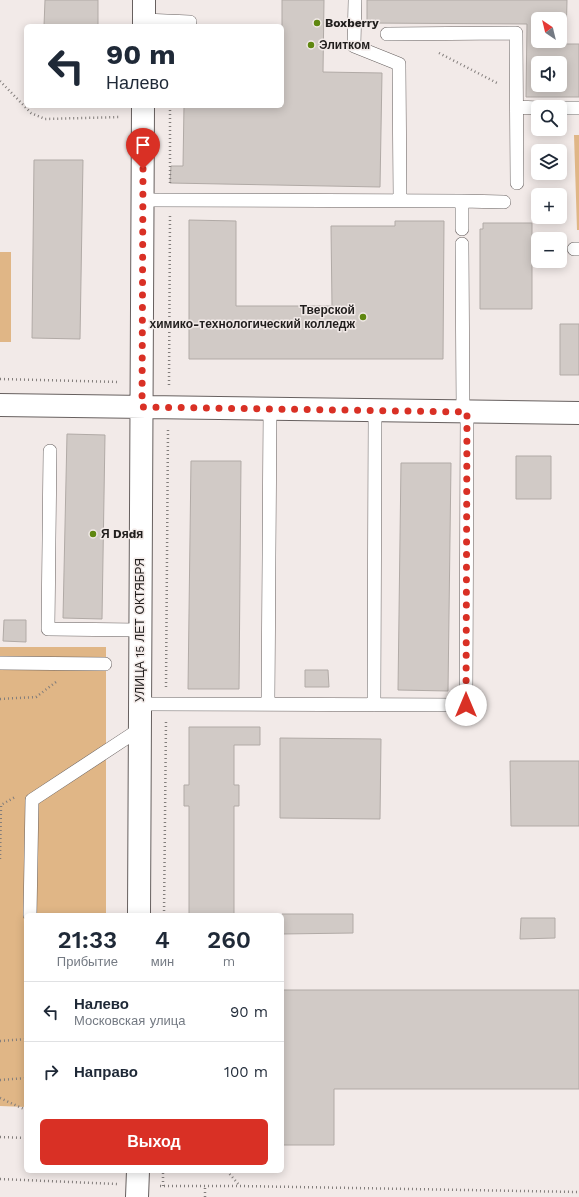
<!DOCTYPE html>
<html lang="ru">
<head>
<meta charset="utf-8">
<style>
	body { margin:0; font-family:"Work Sans",sans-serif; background:#f6f6f7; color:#1f2937; height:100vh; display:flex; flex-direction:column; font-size:15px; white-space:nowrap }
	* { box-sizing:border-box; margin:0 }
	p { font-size:13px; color:#747a83 }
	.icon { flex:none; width:22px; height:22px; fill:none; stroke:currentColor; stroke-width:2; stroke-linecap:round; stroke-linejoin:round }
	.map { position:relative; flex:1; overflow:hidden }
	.panel { position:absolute; left:24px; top:913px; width:260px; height:260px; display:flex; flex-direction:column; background:#fff; border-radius:6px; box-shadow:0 2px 10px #0003 }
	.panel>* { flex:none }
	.hud { position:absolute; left:24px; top:24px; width:260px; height:84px; border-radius:6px; box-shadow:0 2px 10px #0003; background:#fff; color:#1f2937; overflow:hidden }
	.needle { width:26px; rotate:325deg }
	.tools { position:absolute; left:531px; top:12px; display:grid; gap:8px }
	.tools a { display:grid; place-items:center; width:36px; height:36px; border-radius:6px; background:#fff; box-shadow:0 2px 10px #0003; font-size:20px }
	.pin { position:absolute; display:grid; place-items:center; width:34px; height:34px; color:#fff; margin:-41px -17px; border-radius:50% 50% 50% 0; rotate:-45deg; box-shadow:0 0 4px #0007 }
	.pin .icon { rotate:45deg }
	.me { position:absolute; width:44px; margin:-22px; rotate:0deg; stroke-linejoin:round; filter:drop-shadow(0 0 3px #0008) }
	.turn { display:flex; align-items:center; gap:14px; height:84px; padding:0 16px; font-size:18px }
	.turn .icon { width:52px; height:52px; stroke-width:2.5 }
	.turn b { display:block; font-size:28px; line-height:34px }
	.eta { display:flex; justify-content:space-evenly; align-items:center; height:68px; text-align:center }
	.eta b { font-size:24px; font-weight:600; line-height:28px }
	.button { display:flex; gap:8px; margin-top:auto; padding:8px 16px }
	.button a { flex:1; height:46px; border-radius:6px; background:#d93025; color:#fff; font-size:16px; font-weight:600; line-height:46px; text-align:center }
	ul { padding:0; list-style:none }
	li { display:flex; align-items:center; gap:12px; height:60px; padding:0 16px; border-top:1px solid #e0e1e3 }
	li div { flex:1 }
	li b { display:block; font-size:15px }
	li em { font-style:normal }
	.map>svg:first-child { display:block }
	.green { fill:#e0b686 }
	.building { fill:#d1cac6; stroke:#b1aaa6; fill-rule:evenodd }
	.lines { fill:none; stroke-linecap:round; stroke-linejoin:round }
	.service-casing { stroke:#67605f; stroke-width:14 }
	.minor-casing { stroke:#67605f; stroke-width:24 }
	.path { stroke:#827d7b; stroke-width:2.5; stroke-dasharray:1 3; stroke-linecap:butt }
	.service { stroke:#fff; stroke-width:13 }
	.minor { stroke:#fff; stroke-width:22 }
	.route { stroke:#d93025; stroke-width:7; stroke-dasharray:0 12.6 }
	.poi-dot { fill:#5f8710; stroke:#f2eae8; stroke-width:1.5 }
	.labels { text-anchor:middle; stroke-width:3; stroke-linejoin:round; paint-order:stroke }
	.poi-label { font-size:12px; font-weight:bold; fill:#211e1d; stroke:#f2eae8; text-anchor:start }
	.street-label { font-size:12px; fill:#211e1d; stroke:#f2eae8 }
</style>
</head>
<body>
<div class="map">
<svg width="579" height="1197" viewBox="0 0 579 1197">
	<rect width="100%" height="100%" fill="#f2eae8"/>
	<path class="green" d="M574,135H579V230H577Z
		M0,252H11V342H0Z
		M0,647H106V915H26V1107L0,1106Z"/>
	<path class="building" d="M45,0H98V26H44Z
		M282,0H324L323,72L382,73L380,187L170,183L171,166H183L184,106H282Z
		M367,0H567L566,44H579V97H526L527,24L367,23ZM538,19H560V41H538ZM538,63H560V85H538Z
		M34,160H83L80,339L32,338Z
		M189,220L236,221V306H332L331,226H395V221H444L443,359H189Z
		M483,223H532V309H480V229H483Z
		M560,324H579V375H560Z
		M67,434L105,435L102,619L63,618Z
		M516,456H551V499H516Z
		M191,461H241L239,689H188Z
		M401,463H451L448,691L398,690Z
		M4,620H26V642L3,641Z
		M305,670H328L329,687H305Z
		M189,727H260V745H234V785H239V806H234V915H189V806H184V785H189Z
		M280,738L381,739L380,819L280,818Z
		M510,761H579V826H511Z
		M282,914H353V933L282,934Z
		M521,918H555V938L520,939Z
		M282,990H579V1089H334V1145H282Z"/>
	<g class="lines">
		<g class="service-casing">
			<path id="service" d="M355,0L354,46L399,64L400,201
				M144,20L190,22
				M387,34L516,33L517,183
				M517,107L538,108
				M560,108H579
				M143,200L462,201V229
				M462,201L504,202
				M462,244L463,412
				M574,249H579
				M50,451L48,629L140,630
				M0,663L105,664
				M140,704L466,705L467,412
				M268,704L270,409
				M374,705L375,411
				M30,915L32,800L140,729"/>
		</g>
		<g class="minor-casing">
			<path id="minor" d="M144,26V0
				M0,405L579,413
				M139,915L143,106
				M137,1197L138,1171"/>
		</g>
		<path class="path" d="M439,53L499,84
			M0,81L31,113L45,119L121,117
			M170,183V106
			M0,379L119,382
			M169,385L170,216
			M166,687L168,428
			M0,699L36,697L56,682
			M0,859L1,805L15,797
			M164,915L166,720
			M0,1041L26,1039
			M0,1080L26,1078
			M0,1098L26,1110
			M0,1137L26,1138
			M227,1171L240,1186
			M0,1179L117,1184
			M160,1186H240L579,1192
			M163,1186V1171
			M205,1197V1187"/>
		<use href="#service" class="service"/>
		<use href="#minor" class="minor"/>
	</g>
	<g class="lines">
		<path class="route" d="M143,169L142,407L467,412L466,705"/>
	</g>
	<g class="poi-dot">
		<circle cx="317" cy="23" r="4"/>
		<circle cx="311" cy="45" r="4"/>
		<circle cx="363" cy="317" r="4"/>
		<circle cx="93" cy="534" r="4"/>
	</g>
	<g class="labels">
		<g class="poi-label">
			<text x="325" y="27">Boxberry</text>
			<text x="319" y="49">Элитком</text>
			<text x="355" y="314" text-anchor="end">Тверской<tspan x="355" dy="14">химико-технологический колледж</tspan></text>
			<text x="101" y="538">Я Dяdя</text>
		</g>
		<g class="street-label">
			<text transform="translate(140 630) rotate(-90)" y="4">УЛИЦА 15 ЛЕТ ОКТЯБРЯ</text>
		</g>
	</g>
</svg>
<div class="tools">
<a><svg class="needle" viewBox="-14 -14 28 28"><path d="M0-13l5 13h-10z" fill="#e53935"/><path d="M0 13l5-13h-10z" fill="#747a83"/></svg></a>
<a><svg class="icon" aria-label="sound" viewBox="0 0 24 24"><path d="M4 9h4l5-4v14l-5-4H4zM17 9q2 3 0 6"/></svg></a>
<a><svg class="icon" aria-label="search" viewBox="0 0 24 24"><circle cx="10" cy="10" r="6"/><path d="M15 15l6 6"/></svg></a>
<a><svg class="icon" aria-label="layers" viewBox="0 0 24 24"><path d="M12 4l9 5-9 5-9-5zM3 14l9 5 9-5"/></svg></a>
<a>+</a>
<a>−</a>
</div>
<div class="pin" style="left:143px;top:169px;background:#d93025"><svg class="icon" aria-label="arrive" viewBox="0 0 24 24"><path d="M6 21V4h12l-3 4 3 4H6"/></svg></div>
<svg class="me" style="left:466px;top:705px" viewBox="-20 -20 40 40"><circle r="19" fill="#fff"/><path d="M0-13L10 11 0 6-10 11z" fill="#d93025"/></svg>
<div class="hud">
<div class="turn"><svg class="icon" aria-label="left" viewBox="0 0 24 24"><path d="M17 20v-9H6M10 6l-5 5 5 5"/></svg><div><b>90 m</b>Налево</div></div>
</div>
<section class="panel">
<div class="eta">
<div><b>21:33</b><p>Прибытие</p></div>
<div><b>4</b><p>мин</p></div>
<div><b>260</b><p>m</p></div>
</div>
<ul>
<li><svg class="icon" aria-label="left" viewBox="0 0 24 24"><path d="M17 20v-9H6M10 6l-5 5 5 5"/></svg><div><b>Налево</b><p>Московская улица</p></div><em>90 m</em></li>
<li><svg class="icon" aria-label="right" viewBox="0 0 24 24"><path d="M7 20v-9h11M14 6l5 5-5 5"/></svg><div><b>Направо</b></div><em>100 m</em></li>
</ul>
<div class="button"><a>Выход</a></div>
</section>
</div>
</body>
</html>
